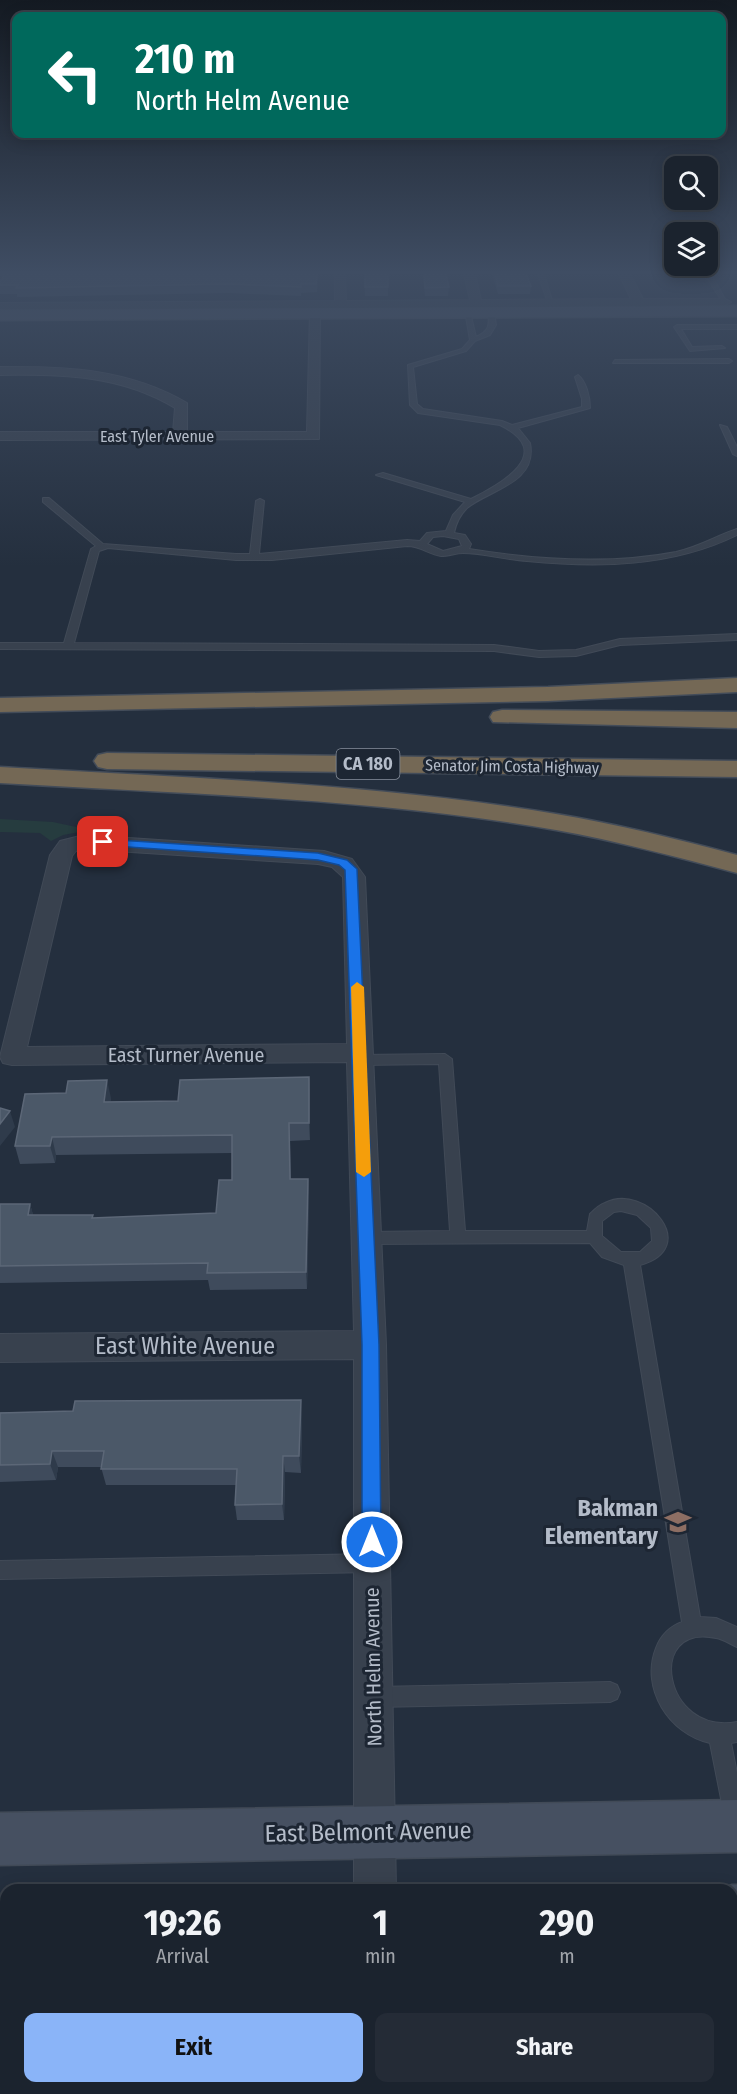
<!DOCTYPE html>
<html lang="en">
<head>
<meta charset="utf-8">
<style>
	body { margin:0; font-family:"Fira Sans Condensed",sans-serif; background:#242b36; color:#f1f3f6; height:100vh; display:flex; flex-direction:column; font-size:22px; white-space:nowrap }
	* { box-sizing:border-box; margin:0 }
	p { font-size:20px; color:#a0a4aa }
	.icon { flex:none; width:33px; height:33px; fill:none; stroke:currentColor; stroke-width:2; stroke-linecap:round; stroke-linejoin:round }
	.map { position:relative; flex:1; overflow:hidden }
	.side { position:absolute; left:0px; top:1884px; width:738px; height:210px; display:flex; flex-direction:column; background:#1b232e; border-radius:18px 18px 0 0; box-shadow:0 3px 15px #0003,0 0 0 2px #39404a }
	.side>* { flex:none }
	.top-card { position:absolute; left:12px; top:12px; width:714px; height:126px; border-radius:12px; box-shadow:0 3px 15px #0003,0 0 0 2px #39404a; background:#00695c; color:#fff; overflow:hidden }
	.buttons { position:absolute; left:664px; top:156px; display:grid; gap:12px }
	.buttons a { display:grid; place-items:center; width:54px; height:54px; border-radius:12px; background:#1b232e; box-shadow:0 3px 15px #0003,0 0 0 2px #39404a; font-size:30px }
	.pin { position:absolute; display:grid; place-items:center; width:51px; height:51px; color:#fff; margin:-26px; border-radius:12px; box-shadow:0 3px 9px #0006 }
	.me { position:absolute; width:66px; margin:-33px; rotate:0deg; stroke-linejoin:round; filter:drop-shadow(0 0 4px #0008) }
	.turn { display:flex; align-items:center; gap:21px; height:126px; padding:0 24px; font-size:27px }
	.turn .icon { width:78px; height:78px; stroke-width:2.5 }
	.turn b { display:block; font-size:42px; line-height:51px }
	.eta { display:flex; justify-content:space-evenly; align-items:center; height:102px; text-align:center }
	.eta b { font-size:36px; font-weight:700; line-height:42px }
	.cta { display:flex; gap:12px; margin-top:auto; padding:12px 24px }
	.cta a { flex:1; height:69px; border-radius:12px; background:#8ab4f8; color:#111; font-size:24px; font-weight:700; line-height:69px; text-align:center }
	.cta a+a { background:#242b36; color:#f1f3f6 }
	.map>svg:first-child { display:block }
	.green { fill:#263c3f }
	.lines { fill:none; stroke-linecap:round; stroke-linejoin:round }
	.lane-casing { stroke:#414a57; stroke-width:2 }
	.street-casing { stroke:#414a57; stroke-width:2 }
	.secondary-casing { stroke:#414a57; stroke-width:3 }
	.highway-casing { stroke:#434c59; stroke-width:3 }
	.lane { fill:#38414e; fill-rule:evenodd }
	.street { fill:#38414e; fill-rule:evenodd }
	.secondary { fill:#465061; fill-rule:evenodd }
	.highway { fill:#746855; fill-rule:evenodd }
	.wall { fill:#3f4b5c }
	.shaded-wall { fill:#2f3b4b }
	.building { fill:#4b5868; stroke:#5c6777; stroke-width:1.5 }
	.route { fill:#1a73e8; stroke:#114b97; stroke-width:1.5 }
	.slow { fill:#f59e0b }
	.labels { text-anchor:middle; stroke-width:6; stroke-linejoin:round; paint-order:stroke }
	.far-street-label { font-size:16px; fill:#b4bcc9; stroke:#1d2633 }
	.shield { fill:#1d2633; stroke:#878f9c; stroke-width:1.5 }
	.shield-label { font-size:18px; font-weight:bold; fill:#b4bcc9 }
	.street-label { font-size:20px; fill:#b4bcc9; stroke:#1d2633 }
	.near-street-label { font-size:24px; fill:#b4bcc9; stroke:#1d2633 }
	.near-poi-label { font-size:24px; font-weight:bold; fill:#b4bcc9; stroke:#1d2633; text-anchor:end }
</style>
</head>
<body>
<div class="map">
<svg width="737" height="2094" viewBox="0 0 737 2094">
	<rect width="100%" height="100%" fill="#242f3e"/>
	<path class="green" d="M0,819L53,822L90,830L63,835L51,841L40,833L0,832Z"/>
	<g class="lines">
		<g class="lane-casing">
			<path id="lane" d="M538,274H544L553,304L548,303Z
				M705,274H711L727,303H723Z
				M491,310L494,312L496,325L490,335L475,341L466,351L413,367L417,404L423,409L502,421L512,425L582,407V399L575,377L578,375C586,381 590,397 590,408L518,428L530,443C538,483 489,490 467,508C460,515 456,523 454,533L465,535L471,544L469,549C537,560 609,565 676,552C699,547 716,536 737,529V535C672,567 598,568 527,561C506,560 484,553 463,553C456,553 449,556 441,556C428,554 421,546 407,546L272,560H236L108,548L99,551L74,643L494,645L539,651L576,650L620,639L737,634V640L620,645L576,656L539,657L494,651L0,649V643H64L91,549L96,546L43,502V498H49L103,544L236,554H250L256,501L260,499L264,501L259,554L407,540L420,541L427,533L446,531L453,515L465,502L376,475L383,473L471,499C501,484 557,453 500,425L418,413L410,405L408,365L462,349L470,340L465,311L470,312L476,337C489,331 490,326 488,312ZM443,536L459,539L462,546L443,551L427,544L433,537Z
				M677,325H737V329H681L692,347L722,346L725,348L690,351L674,327Z
				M615,360L729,359L732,361L729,363H613Z
				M720,425L727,427L737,447V456L733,454Z
				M445,1054L452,1059L465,1231H587L590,1214C594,1210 599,1205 605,1203C646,1182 702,1248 640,1265L700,1617L716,1618L737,1627V1647C730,1644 723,1639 716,1638C645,1622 663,1736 737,1722V1742L731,1743L737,1773V1835L729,1832L726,1824L710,1743C669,1734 640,1688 656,1648C661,1635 669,1627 682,1622L624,1265L602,1257L590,1243L366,1244L361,1242L358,1238L361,1234L366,1232L450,1231L439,1064L360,1065L353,1060L360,1055ZM621,1211L637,1215L651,1228L652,1241L640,1252H621L602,1236V1221L614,1212Z
				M372,1554L379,1556L381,1563L379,1570L372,1572L0,1579V1561Z
				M610,1682L617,1685L620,1692L617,1699L610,1702L376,1707L369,1704L366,1697L369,1690L376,1687Z"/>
		</g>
		<g class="street-casing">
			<path id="street" d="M335,274H345L346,301L470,300L464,274H475L481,300L631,299L619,274H630L643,299H725L731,302L725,305L646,306L649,311L643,314L639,313L635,306L347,308V313L341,316L335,313V308L0,309V303L335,301Z
				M310,311L320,313L319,439L0,440V432H173L175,408C121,375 62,374 0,375V367C66,366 129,369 187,403V432H307Z
				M84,835L324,851L352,859L365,877L386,1345L396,1890H354V1359L0,1362V1334L354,1331L347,1062L12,1065L3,1063L0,1057L50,855L60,841ZM84,849L318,864L332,867L343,877L347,1044L27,1047L72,856L76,851Z
				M356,2088H402V2094H356Z"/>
		</g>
		<g class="secondary-casing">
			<path id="secondary" d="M737,306V316L0,320V310Z
				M737,1800V1852L0,1865V1813Z
				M732,1885H737V1939H732V1890H720Z
				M0,1899H6V1953H0Z"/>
		</g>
		<g class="highway-casing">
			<path id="highway" d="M737,678V692L548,701L0,712V698L548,687Z
				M502,710L737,712V728L493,722L490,717L493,712Z
				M107,753L737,761V777L107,769L98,767L94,761L98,755Z
				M0,767C185,778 372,783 556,814C617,824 677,839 737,855V873C677,857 617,841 556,830C373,798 185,794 0,783Z"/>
		</g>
		<use href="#lane" class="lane"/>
		<use href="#street" class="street"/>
		<use href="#secondary" class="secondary"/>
		<use href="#highway" class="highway"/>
	</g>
	<path class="wall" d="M0,274H318L317,292L301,293V296L229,293L17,297V294H0V282L4,276H0Z
		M364,274L388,287V296H365Z
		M423,274H446L449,287L448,296H425Z
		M492,274H526L531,286L530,294H498Z
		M309,1077L310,1140L290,1141L291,1179H308L309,1196L307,1289L210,1290L208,1280L0,1283V1204H30L33,1215L93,1218L216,1213L232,1180V1153L56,1155L55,1163L20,1164L15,1146L111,1098L110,1102L178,1101Z
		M0,1412L302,1417L301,1473L285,1472L284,1520H237L235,1505L236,1485H106L101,1467H58L56,1480L0,1482Z"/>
	<path class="shaded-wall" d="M309,1077L310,1094V1140L309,1123Z
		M107,1080L111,1098L108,1119L104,1102Z
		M10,1111L15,1127L0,1146V1124Z
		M52,1137L56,1155L55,1163L50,1146Z
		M308,1179L309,1196L307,1289L306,1272Z
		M30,1204L35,1221L28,1215Z
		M301,1400L302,1417L301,1473L299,1456Z
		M52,1451L58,1467L56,1480L50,1464Z
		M283,1456L285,1472L284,1520L282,1504Z"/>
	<path class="building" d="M5,274H317L316,284H301V287L229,284L16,288L18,285H0V282Z
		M365,274H388V287H365Z
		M424,274H446L449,287L425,288Z
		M495,274H526L531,286H498Z
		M309,1077V1123H289L290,1179H308L306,1272L207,1273L208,1263L0,1266V1204H30L28,1215H93L92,1218L216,1213L219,1180H232V1135L52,1137L50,1146H15L25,1094L66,1093L68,1081L107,1080L104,1102L178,1101L180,1080Z
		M0,1108L10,1111L0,1124Z
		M301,1400L299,1456H283L282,1504L235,1505L237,1469H101L104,1451H52L50,1464L0,1465V1413L73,1411L75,1401Z"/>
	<linearGradient id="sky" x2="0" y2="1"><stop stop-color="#141a22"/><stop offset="0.48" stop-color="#3f4d63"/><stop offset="1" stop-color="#3f4d63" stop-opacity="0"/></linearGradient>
	<rect width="737" height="567" fill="url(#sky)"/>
	<path class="route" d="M103,839L318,853L347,860L357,869L379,1345L381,1542L378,1548L372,1551L365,1548L362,1542V1345L345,870L339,865L318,860L99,845V840Z"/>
	<path class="slow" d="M357,982L364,987L371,1172L364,1177L356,1172L351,987Z"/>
	<defs>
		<g id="school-bare" transform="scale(2.07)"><path d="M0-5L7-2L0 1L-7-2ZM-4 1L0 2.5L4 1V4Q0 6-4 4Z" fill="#8d6e63" stroke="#1d2633" stroke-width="2.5" paint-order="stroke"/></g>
	</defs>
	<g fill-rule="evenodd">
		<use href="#school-bare" x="678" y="1522"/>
	</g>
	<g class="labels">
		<g class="far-street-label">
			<text x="157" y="442">East Tyler Avenue</text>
			<text transform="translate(512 766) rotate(1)" y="6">Senator Jim Costa Highway</text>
		</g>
		<rect class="shield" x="336.5" y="749" width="63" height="30" rx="4.5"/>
		<g class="shield-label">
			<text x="368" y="770">CA 180</text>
		</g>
		<g class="street-label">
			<text x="186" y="1062">East Turner Avenue</text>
			<text transform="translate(373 1667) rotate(-91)" y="7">North Helm Avenue</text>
		</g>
		<g class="near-street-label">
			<text x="185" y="1354">East White Avenue</text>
			<text transform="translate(368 1832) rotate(-1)" y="8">East Belmont Avenue</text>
		</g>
		<g class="near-poi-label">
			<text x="658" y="1516">Bakman<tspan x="658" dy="28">Elementary</tspan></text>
		</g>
	</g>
</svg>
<div class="buttons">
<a><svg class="icon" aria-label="search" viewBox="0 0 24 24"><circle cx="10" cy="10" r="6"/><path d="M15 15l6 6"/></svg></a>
<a><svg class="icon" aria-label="layers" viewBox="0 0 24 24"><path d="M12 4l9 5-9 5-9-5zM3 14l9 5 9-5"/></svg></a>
</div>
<div class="pin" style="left:103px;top:842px;background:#d93025"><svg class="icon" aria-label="arrive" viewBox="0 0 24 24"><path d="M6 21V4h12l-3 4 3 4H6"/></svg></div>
<svg class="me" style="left:372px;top:1542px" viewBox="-20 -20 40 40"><circle r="17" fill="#1a73e8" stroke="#fff" stroke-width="3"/><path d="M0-11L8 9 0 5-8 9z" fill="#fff"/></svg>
<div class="top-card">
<div class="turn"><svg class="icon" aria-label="left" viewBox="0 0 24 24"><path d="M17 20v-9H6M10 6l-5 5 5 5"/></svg><div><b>210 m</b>North Helm Avenue</div></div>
</div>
<section class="side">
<div class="eta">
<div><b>19:26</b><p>Arrival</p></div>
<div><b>1</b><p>min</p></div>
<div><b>290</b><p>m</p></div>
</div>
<div class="cta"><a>Exit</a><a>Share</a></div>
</section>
</div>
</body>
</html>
